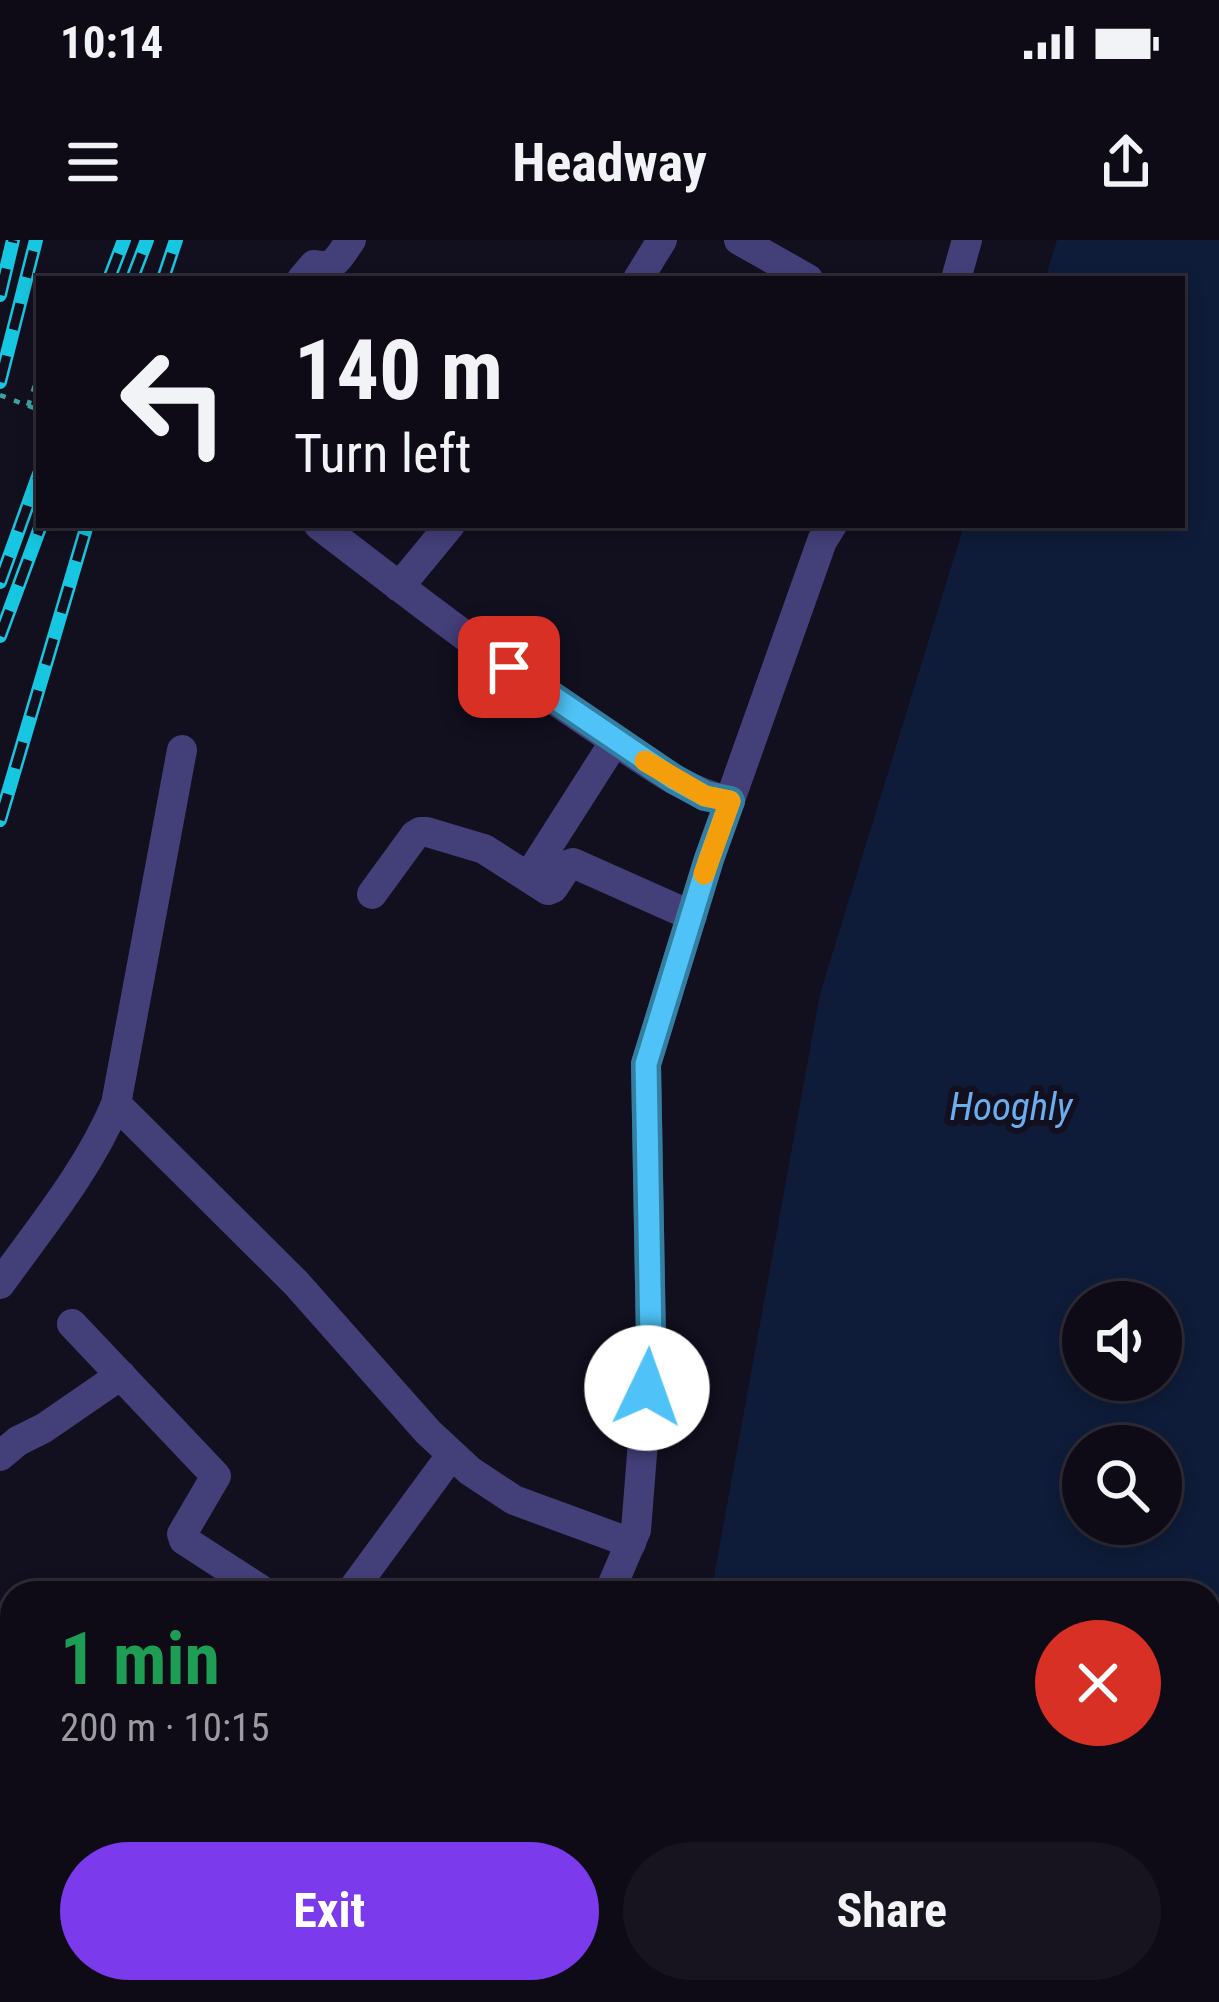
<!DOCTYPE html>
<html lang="en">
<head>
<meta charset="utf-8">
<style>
	body { margin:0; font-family:"Roboto Condensed",sans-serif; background:#171420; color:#f1f3f6; height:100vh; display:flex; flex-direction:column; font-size:45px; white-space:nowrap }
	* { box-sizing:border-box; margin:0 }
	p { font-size:39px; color:#9b9ba1 }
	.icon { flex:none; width:66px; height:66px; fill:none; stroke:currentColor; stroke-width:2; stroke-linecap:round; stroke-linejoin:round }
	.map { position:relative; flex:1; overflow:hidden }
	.side { position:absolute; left:0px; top:1341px; width:1221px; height:423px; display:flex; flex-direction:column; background:#0e0b17; border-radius:36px 36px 0 0; box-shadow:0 6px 18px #0003,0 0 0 3px #2e2b36 }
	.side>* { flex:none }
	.banner { position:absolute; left:36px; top:36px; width:1149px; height:252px; border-radius:0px; box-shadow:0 6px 18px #0003,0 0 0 3px #2e2b36; background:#0e0b17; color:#f1f3f6; overflow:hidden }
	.tools { position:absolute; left:1062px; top:1041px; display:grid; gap:24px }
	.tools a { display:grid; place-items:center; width:120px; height:120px; border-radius:50%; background:#0e0b17; box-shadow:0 6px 18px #0003,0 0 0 3px #2e2b36; font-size:60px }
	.pin { position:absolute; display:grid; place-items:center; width:102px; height:102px; color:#fff; margin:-51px; border-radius:24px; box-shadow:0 6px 18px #0006 }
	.me { position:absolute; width:132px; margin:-66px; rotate:3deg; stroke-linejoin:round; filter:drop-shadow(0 0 9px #0008) }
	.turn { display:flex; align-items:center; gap:42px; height:252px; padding:0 60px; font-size:54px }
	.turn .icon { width:156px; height:156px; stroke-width:2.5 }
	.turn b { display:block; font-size:84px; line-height:102px }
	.round { display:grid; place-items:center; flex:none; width:126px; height:126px; border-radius:63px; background:#171420 }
	.headline { display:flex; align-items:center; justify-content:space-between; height:204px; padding:0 60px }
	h1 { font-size:72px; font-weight:700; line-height:90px; color:#1e9e55 }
	.button { display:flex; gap:24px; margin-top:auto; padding:24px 60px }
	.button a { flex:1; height:138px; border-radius:72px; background:#7c3aed; color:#fff; font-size:48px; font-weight:700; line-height:138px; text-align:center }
	.button a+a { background:#171420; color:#f1f3f6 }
	.status { display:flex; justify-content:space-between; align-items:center; height:84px; padding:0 60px; background:#0e0b17; direction:ltr }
	.status svg { height:33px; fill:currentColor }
	header { display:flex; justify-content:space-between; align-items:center; height:156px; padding:0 60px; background:#0e0b17; font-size:54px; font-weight:700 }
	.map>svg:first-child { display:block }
	.water { fill:#0e1c39; fill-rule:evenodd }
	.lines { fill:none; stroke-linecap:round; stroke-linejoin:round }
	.path { stroke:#3aa6a2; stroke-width:4.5; stroke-dasharray:6 9; stroke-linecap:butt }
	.minor { stroke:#433f79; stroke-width:30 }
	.tertiary { stroke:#433f79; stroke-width:30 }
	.rail-casing { stroke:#17c6e0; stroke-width:14 }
	.rail { stroke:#120f1f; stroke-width:9; stroke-dasharray:27; stroke-linecap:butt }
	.route-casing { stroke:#337fa1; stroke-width:30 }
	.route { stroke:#4fc3f7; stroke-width:21 }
	.slow { stroke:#f59e0b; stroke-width:21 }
	.labels { text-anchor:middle; stroke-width:12; stroke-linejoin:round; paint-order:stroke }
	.water-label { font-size:39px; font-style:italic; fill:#6aaeef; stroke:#120f1f }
</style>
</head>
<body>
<div class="status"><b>10:14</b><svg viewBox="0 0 49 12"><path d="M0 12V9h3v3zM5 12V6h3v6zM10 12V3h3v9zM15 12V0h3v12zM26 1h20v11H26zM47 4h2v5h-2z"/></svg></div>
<header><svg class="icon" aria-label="menu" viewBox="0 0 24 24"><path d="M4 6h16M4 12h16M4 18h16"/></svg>Headway<svg class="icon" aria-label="share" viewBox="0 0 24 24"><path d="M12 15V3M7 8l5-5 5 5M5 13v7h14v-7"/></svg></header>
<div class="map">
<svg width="1219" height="1762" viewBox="0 0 1219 1762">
	<rect width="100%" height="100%" fill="#120f1f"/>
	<path class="water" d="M1057,0H1219V1762H697V1752H1209V1353H711L820,754L964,285H1182V39H1045ZM1083,1062H1161V1140H1083ZM1083,1206H1161V1284H1083Z"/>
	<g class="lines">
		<path class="path" d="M0,155L39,170
			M28,166L39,133"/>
		<path class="minor" d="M739,0L808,39
			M302,39L314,25C336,30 339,16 351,0
			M638,39L662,0
			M319,285C414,358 509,431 609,497C647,522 684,552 730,561
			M399,347L450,285
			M529,636L615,501
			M372,654L415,595L420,592H427L484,609L548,650L553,648L568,625L573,623L692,676
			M116,864L296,1043L428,1192L470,1231L514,1260L631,1303
			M0,1044C41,987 89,929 116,864L182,510
			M72,1084L216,1236L182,1294L184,1300L266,1353
			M0,1216L18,1201L44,1188L121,1135
			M350,1353L452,1214
			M0,1473L12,1485
			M0,1575L12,1561
			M0,1689L12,1670
			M24,1752L36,1762
			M284,1752L294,1762
			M532,1752L549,1762"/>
		<path class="tertiary" d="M956,39L967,0
			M609,1353L636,1290L651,1100L646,824L709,619L822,301L832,285
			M330,1762L339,1752"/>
		<g class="rail-casing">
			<path id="rail" d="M109,39L124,0
				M132,39L147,0
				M163,39L176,0
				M0,55L13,0
				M0,142L36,0
				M0,342L39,234
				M0,396L41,285
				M0,580L87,285"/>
		</g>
		<use href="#rail" class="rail"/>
	</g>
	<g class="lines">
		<g class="route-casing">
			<path id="route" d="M509,427L674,539L705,556L730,561L709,619L646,824L651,1100L647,1148"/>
		</g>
		<use href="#route" class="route"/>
		<path class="slow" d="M645,521L705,556L730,561L704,634"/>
	</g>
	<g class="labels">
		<g class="water-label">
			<text x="1011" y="880">Hooghly</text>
		</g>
	</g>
</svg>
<div class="tools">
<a><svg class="icon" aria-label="sound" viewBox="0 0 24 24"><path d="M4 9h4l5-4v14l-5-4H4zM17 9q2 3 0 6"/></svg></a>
<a><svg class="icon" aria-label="search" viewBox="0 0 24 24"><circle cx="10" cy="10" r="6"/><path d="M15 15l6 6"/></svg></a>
</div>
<div class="pin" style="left:509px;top:427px;background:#d93025"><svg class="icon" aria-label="arrive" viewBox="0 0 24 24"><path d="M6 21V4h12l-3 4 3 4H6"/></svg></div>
<svg class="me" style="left:647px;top:1148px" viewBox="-20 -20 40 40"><circle r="19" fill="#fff"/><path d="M0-13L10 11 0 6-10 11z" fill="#4fc3f7"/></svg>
<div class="banner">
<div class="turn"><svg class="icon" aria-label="left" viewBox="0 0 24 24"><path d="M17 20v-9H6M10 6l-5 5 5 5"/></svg><div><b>140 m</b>Turn left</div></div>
</div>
<section class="side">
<div class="headline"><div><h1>1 min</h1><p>200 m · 10:15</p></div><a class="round" style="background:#d93025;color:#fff"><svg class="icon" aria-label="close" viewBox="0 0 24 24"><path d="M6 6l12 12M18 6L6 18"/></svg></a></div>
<div class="button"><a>Exit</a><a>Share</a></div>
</section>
</div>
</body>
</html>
